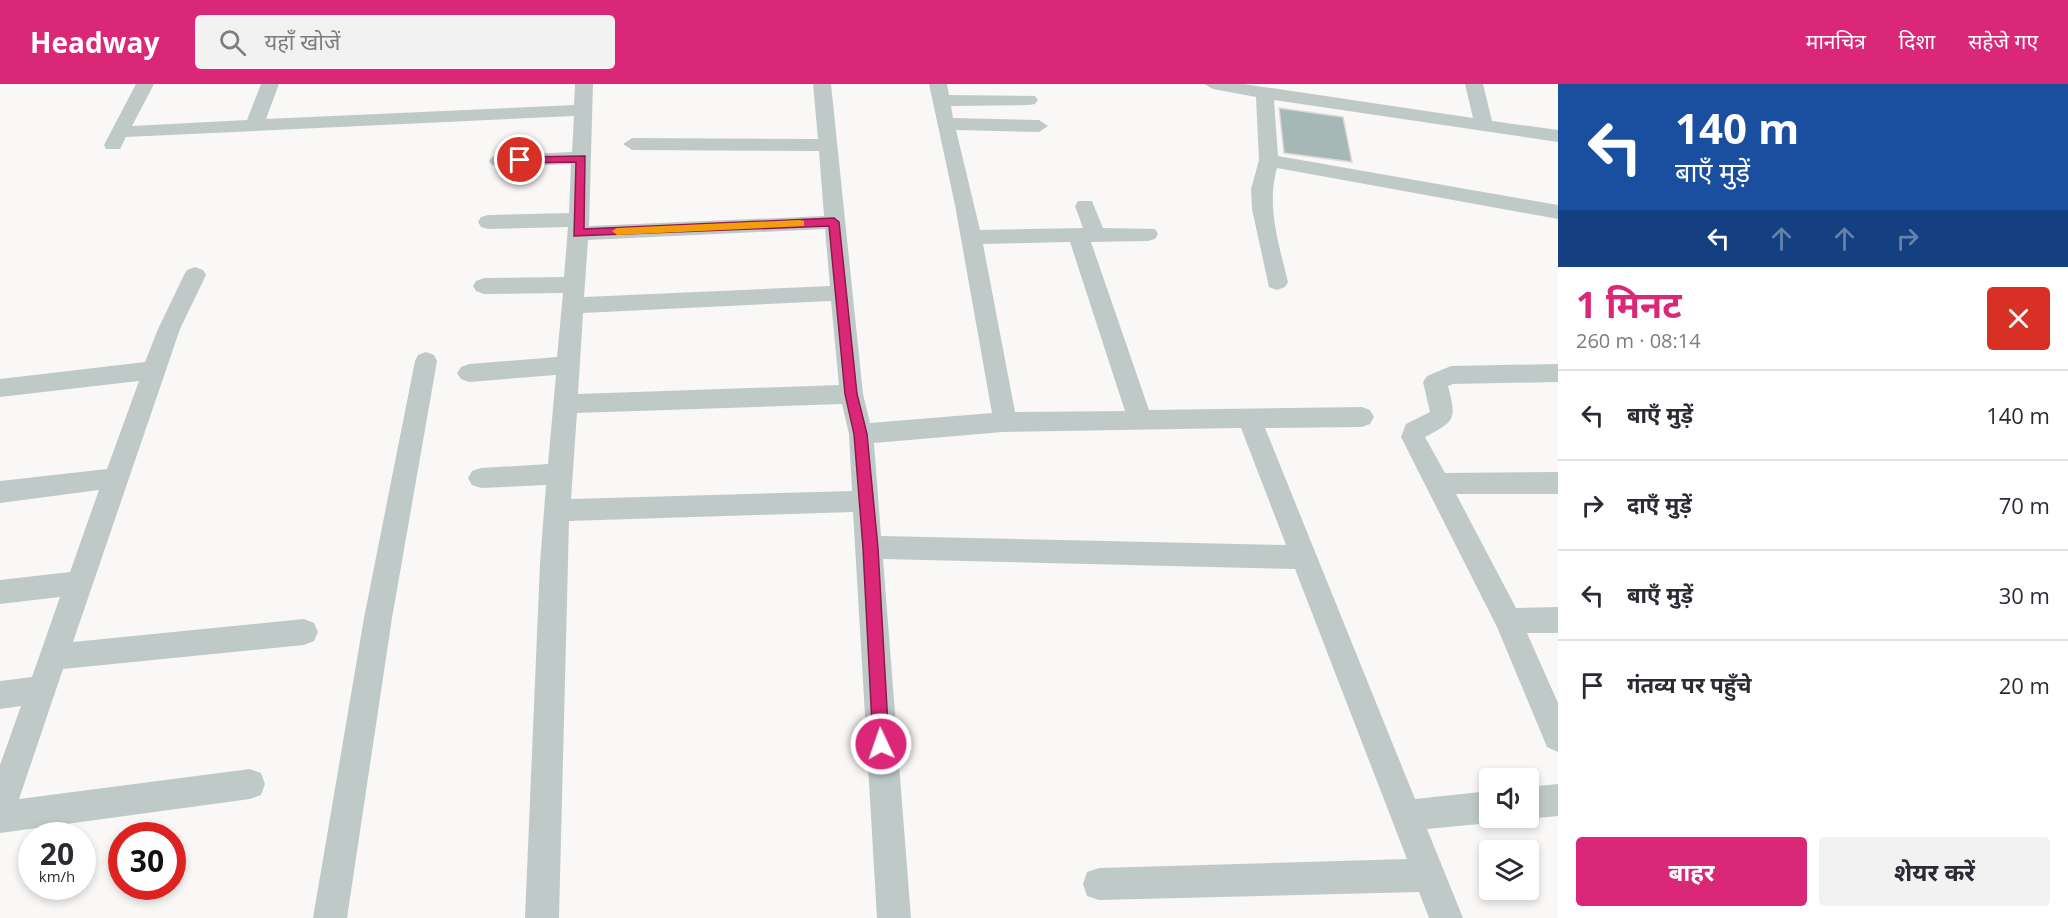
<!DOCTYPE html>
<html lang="hi">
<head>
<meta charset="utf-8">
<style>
	body { margin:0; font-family:"Open Sans","Noto Sans Devanagari",sans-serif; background:#f2f2f3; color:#2b2b33; height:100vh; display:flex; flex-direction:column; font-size:22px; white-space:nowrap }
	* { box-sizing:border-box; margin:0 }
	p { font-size:20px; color:#7c7c81 }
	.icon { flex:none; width:33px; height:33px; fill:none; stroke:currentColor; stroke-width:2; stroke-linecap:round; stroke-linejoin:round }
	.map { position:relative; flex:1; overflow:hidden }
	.side { display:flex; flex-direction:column; background:#fff; width:510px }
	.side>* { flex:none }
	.hud { background:#1a4fa0; color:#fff; overflow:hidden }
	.buttons { position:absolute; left:1479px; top:684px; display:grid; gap:12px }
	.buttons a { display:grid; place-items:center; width:60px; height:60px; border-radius:6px; background:#fff; box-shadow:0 3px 9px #0003; font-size:30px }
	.speed { position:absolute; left:18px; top:738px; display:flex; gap:12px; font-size:30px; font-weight:700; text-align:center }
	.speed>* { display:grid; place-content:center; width:78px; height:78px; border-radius:50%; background:#fff; box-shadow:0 3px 9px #0003; line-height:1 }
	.speed small { font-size:15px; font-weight:400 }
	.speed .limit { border:9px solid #d22; background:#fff; color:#111 }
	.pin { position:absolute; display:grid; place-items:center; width:51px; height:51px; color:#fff; margin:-26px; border:3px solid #fff; border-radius:50%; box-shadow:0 2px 6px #0007 }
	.me { position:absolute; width:66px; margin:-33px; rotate:357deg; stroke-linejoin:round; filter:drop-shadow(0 0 4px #0008) }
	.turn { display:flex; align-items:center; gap:21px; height:126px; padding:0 18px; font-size:27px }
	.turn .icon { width:78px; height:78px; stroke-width:2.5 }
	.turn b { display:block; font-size:42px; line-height:51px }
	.lanes { display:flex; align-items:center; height:57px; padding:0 18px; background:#0003; justify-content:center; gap:30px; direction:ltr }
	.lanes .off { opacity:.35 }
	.round { display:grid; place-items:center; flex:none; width:63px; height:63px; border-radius:6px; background:#f2f2f3 }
	.headline { display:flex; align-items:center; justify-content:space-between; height:102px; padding:0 18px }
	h1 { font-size:36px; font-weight:700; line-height:45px; color:#db2777 }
	.button { display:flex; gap:12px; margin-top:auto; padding:12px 18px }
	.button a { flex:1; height:69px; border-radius:6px; background:#db2777; color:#fff; font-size:24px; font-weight:700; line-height:69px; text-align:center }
	.button a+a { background:#f2f2f3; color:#2b2b33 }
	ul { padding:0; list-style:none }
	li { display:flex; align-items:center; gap:18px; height:90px; padding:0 18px; border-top:2px solid #e1e1e2 }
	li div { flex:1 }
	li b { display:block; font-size:22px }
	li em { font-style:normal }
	header { display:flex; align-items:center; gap:36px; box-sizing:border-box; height:84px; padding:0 30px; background:#db2777; color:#fff }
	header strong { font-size:28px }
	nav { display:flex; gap:33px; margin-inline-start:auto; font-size:21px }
	.search { width:420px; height:54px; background:#f2f2f3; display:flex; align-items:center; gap:15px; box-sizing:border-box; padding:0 21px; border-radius:6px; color:#7c7c81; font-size:22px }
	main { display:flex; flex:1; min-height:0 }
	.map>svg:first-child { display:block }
	.building { fill:#a6b8b5; stroke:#dbdad9; stroke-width:1.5 }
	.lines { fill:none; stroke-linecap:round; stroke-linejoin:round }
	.minor { fill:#bfcac8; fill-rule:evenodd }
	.route { fill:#db2777; stroke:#8e194d; stroke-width:1.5 }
	.slow { fill:#f59e0b }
</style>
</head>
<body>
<header>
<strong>Headway</strong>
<div class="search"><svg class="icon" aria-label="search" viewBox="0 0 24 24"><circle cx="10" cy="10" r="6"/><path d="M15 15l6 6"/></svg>यहाँ खोजें</div>
<nav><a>मानचित्र</a><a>दिशा</a><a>सहेजे गए</a></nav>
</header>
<main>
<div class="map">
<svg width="1558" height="834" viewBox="0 0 1558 834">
	<rect width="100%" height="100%" fill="#faf8f7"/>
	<path class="building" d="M1279,24L1343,33L1352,78L1284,69Z"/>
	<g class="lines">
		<path class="minor" d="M136,0H154L132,42L247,36L261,0H279L266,35L574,21L575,0H593L589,142L824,132L819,67L632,66L623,60L632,54L818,55L813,0H831L863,310L870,339L992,329L955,121L929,0H947L949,11L1035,12L1038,16L1035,20L1029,21L951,22L953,34L1039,36L1048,42L1039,48L956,46L980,146L1083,144L1075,122L1078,117H1092L1103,144L1155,145L1158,150L1155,155L1148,157L1091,158L1149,326L1362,323L1370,326L1374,333L1370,340L1362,343L1265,344L1415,715L1490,707V734H1501L1490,739L1427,745L1463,834H1429L1419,808L1099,816L1087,812L1083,800L1087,788L1099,784L1407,775L1295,485L883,475L911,834H877L853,428L569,437L559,834H525L540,479L546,401L481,404L472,401L468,394L472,387L481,384L548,380L556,291L469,298L461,295L457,289L461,283L469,280L557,273L563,209L484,210L476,207L473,202L476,197L484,194L564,193L568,143L488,145L481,143L478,138L481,133L488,131L569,129L571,80L499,83L492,81L489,77L492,73L499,71L572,68L574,32L126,53L120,65H106L104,61ZM825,145L830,202L584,213L588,156ZM1070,158L1125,327L1015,328L983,160ZM831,217L839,301L578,310L583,229ZM842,320L849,350L852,407L571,415L577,329ZM1241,344L1286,461L881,452L874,359L1003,348Z
			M1204,0H1244L1473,34L1465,0H1483L1492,37L1558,46V58L1274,16L1278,72L1558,121V135L1277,84C1266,122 1279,160 1288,198L1285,203L1277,206L1269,203L1252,125L1251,105L1259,76L1256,13L1213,5Z
			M195,183L203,186L206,191L180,245L73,558L304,535L314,539L318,548L314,557L304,561L63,585L19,715L250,685L261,689L265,700L261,711L250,715L0,749V681L21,622L0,625V597L32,593L60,513L0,520V496L70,488L99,406L0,419V397L107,385L139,297L0,313V295L145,278L158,245L184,191L187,186Z
			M426,268L434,271L437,277L392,534L347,834H313L364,534L415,277L418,271Z
			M1558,280V298L1453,300L1448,302C1457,336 1455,337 1425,353L1445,389L1558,388V410H1456L1516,524L1558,523V549H1527L1558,619V668L1547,663L1497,543L1401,353L1406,340L1430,328L1423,298L1427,292L1451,282Z
			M1558,700V732L1528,735L1525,734H1528V703Z"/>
	</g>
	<path class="route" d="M585,72L584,145L834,134L839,138L857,310L867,350L878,464L889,660L887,665L881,668L876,665L873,660L863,464L854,350L845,310L829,142L574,152L576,78L520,79L515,76L520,73Z"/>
	<path class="slow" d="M800,136L804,137V142L617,151L612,147L617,144Z"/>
</svg>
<div class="buttons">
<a><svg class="icon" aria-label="sound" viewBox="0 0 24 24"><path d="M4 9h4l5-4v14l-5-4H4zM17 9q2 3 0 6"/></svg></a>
<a><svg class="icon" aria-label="layers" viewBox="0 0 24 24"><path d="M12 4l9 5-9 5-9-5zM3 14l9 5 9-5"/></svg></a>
</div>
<div class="speed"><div>20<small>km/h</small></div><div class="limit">30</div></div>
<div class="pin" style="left:520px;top:76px;background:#d93025"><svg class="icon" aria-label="arrive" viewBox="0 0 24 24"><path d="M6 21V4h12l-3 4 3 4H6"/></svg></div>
<svg class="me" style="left:881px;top:660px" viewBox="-20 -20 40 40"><circle r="17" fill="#db2777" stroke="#fff" stroke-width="3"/><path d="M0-11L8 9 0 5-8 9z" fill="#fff"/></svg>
</div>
<section class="side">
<div class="hud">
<div class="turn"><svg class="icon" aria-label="left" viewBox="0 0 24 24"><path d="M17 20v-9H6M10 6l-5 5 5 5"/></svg><div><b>140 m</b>बाएँ मुड़ें</div></div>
<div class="lanes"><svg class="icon" aria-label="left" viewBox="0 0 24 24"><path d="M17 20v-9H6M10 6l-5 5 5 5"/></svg><svg class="icon off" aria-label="ahead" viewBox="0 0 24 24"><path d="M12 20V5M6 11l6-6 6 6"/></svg><svg class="icon off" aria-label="ahead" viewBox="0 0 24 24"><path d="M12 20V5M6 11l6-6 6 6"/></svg><svg class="icon off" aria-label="right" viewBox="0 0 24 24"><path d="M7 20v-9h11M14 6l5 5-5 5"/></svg></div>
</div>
<div class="headline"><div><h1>1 मिनट</h1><p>260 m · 08:14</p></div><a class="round" style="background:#d93025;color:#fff"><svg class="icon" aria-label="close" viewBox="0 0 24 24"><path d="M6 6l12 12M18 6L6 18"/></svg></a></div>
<ul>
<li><svg class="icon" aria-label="left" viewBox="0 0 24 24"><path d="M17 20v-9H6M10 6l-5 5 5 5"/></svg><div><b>बाएँ मुड़ें</b></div><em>140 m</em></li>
<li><svg class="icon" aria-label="right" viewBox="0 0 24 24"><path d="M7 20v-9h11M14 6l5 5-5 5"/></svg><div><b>दाएँ मुड़ें</b></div><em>70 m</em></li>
<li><svg class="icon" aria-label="left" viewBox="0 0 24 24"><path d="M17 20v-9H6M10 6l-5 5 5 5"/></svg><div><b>बाएँ मुड़ें</b></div><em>30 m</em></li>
<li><svg class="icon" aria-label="arrive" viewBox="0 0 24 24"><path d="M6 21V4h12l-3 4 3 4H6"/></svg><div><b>गंतव्य पर पहुँचे</b></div><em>20 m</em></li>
</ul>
<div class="button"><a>बाहर</a><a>शेयर करें</a></div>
</section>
</main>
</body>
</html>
